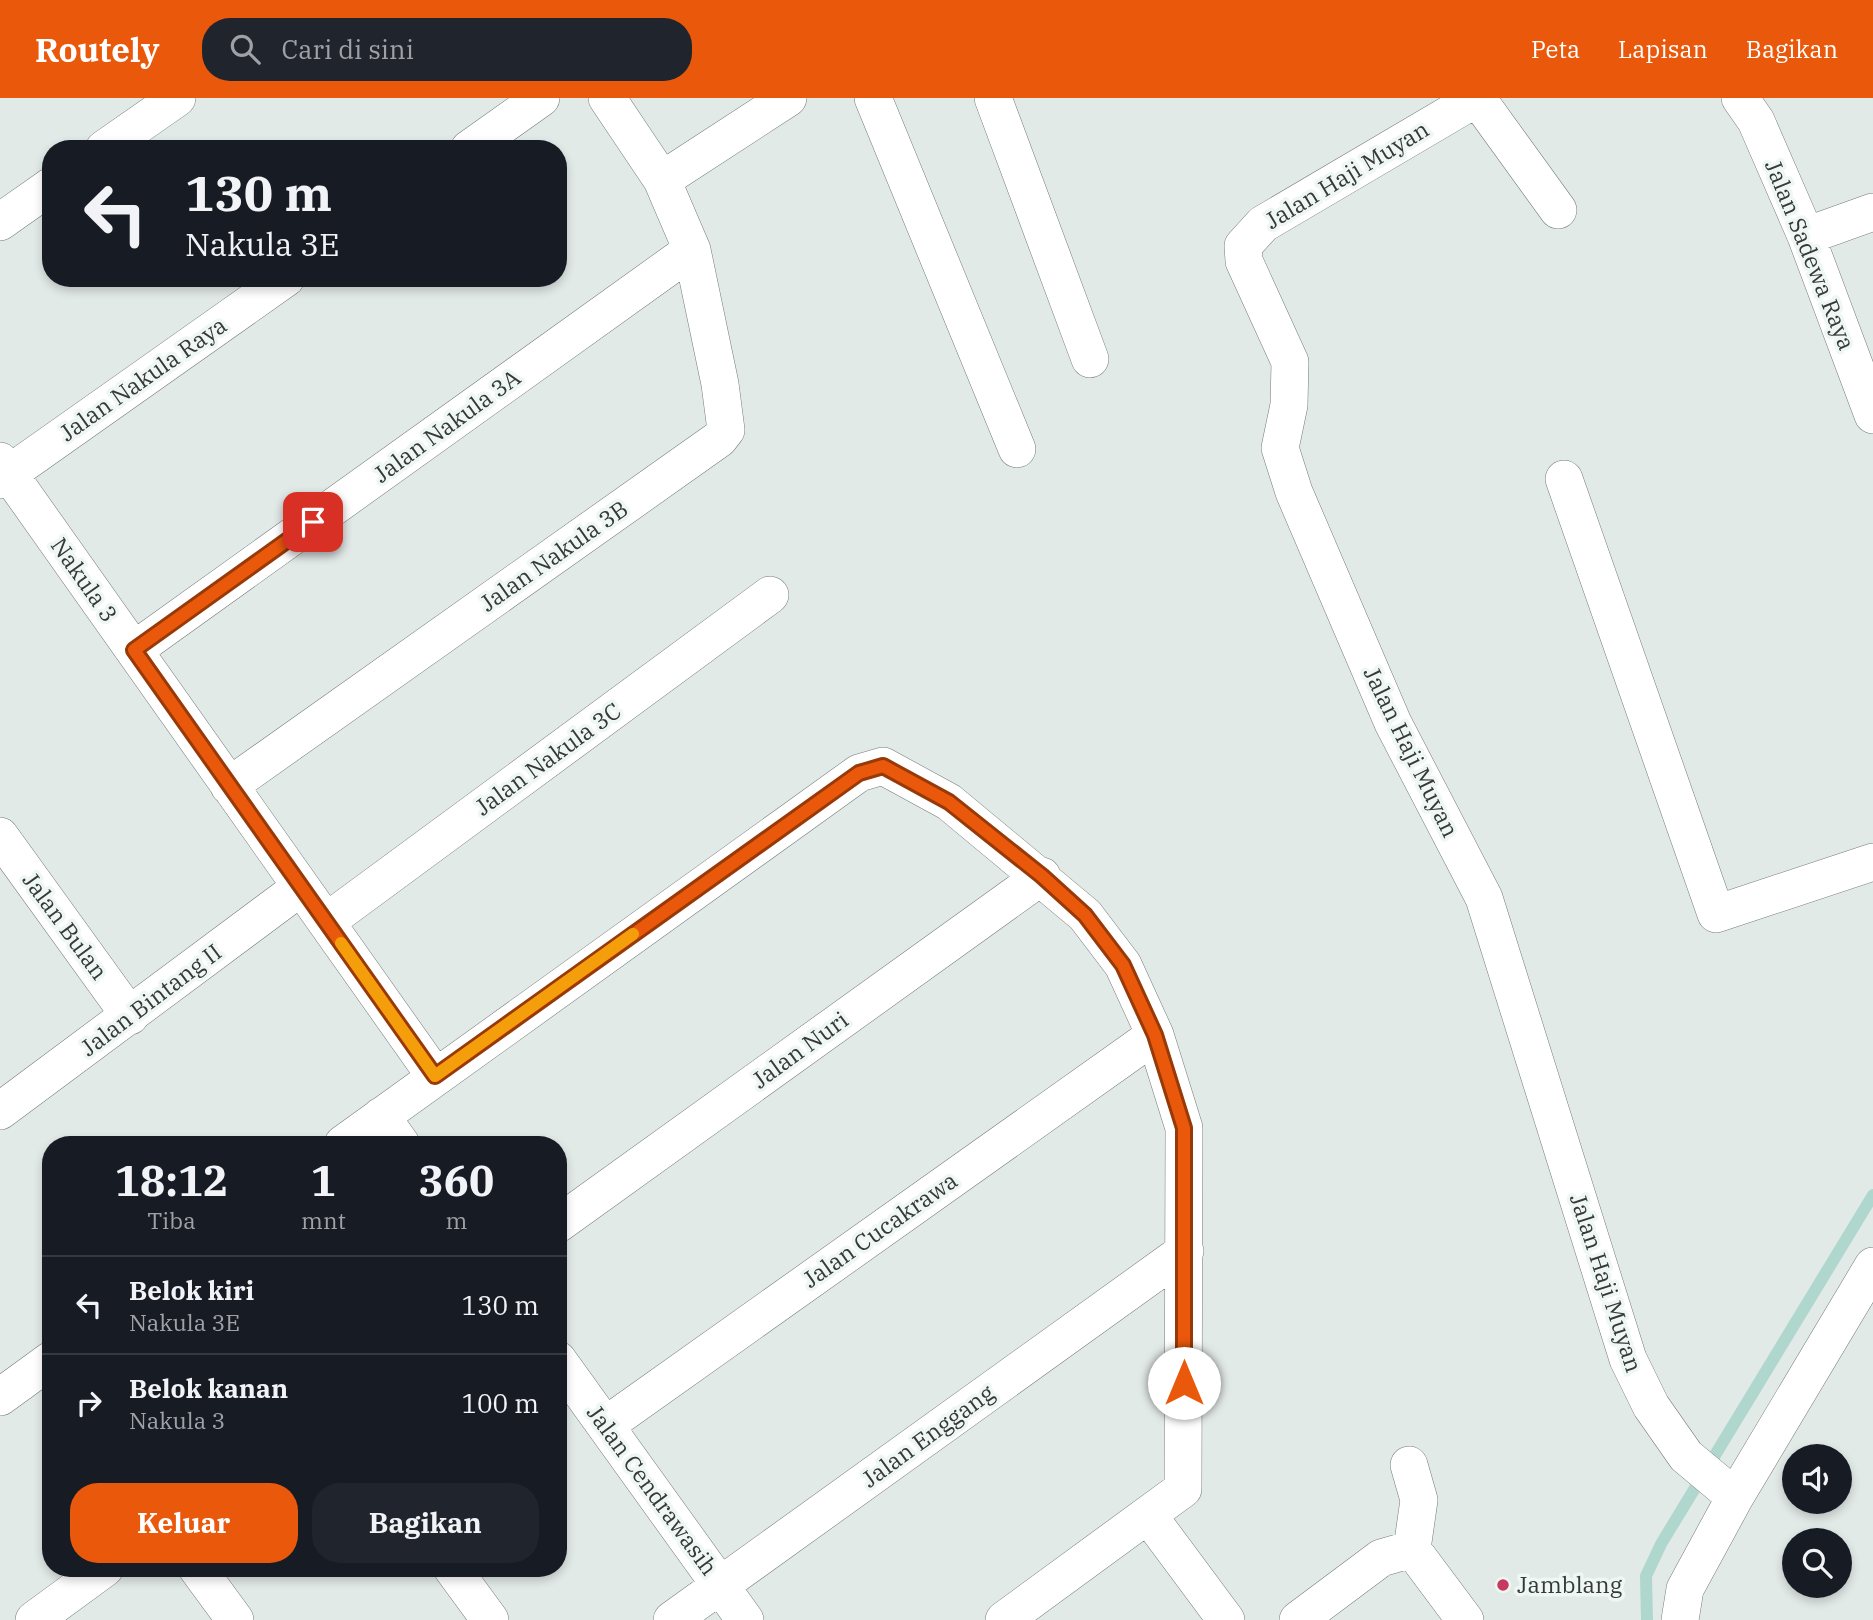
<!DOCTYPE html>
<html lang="id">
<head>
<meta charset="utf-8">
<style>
	body { margin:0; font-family:"IBM Plex Serif",serif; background:#20242c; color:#f1f3f6; height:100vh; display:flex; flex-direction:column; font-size:26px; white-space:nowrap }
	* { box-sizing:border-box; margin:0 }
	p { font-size:23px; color:#9ea1a6 }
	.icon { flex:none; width:38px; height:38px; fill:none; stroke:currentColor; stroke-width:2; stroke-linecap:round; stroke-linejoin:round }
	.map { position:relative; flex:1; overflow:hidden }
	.side { position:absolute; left:42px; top:1038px; width:525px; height:441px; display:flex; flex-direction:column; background:#171b24; border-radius:28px; box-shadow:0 4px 10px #0003 }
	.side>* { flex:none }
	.hud { position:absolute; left:42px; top:42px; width:525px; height:147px; border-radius:28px; box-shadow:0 4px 10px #0003; background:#171b24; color:#f1f3f6; overflow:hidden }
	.controls { position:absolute; left:1782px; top:1346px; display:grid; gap:14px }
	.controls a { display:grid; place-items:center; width:70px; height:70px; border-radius:50%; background:#171b24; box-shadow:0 4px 10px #0003; font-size:35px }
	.pin { position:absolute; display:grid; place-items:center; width:60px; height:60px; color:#fff; margin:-30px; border-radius:14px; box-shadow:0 4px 10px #0006 }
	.me { position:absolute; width:77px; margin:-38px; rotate:0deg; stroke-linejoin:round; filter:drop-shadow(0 0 5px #0008) }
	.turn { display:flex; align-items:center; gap:24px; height:147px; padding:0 28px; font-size:32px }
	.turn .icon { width:91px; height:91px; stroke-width:2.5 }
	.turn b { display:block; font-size:49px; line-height:60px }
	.eta { display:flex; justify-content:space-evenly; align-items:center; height:119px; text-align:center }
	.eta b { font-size:42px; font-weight:800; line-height:49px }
	.button { display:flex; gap:14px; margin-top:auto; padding:14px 28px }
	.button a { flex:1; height:80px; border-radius:28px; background:#ea580c; color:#fff; font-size:28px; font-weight:800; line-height:80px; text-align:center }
	.button a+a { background:#20242c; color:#f1f3f6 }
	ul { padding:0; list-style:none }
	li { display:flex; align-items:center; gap:21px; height:98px; padding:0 28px; border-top:2px solid #363941 }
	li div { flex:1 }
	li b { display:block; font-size:26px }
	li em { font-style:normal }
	header { display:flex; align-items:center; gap:42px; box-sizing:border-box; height:98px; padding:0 35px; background:#ea580c; color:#fff }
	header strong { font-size:33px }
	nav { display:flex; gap:38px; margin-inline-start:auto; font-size:24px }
	.search { width:490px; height:63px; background:#20242c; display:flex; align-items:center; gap:18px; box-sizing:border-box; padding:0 24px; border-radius:28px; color:#9ea1a6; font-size:26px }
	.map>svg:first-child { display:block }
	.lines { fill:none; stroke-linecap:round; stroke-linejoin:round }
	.stream { stroke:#b0d7cd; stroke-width:12 }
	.street-casing { stroke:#767c7b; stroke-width:38 }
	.street { stroke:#fff; stroke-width:37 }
	.route-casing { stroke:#983908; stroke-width:18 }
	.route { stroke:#ea580c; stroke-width:12 }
	.slow { stroke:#f59e0b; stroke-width:12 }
	.poi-dot { fill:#c83961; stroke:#eff7f5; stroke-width:2.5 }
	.labels { text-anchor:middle; stroke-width:7; stroke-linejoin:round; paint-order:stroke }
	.street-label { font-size:23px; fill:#363938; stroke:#eff7f5 }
	.poi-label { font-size:23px; fill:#363938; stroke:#eff7f5; text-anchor:start }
</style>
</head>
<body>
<header>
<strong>Routely</strong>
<div class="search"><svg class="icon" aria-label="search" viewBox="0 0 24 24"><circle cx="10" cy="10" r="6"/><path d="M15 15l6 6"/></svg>Cari di sini</div>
<nav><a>Peta</a><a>Lapisan</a><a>Bagikan</a></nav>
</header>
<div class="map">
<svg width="1873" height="1522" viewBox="0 0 1873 1522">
	<rect width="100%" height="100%" fill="#e2eae8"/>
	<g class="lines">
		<path class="stream" d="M1647,1522L1646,1478L1661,1446L1873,1097"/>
		<g class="street-casing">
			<path id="street" d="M873,0L1017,351
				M993,0L1090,261
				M1477,0L1263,126L1243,148L1244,163L1290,264L1289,307L1280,350L1294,394L1393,625L1484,800L1628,1261L1651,1308L1686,1358L1735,1399
				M1477,0L1558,112
				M1740,0L1756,23L1806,138L1873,317
				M104,51L177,0
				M469,51L541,0
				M662,82L788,0
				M0,124L51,88
				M1806,138L1873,114
				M0,363L435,978
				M1564,381L1716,816L1873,764
				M0,382L286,180
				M134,552L692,152
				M229,688L719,341L726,332L720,286L692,152L662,82L607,0
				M0,738L130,918
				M326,824L770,497
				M0,1013L301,789
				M381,1018L401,1046
				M343,1046L859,675L883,668L949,704L1085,817L1123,867L1155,937L1184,1030L1183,1391L1004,1522
				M558,1126L1042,778
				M558,1262L745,1522
				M0,1299L51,1262
				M606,1327L1155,937
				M1409,1367L1419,1402L1412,1451
				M1148,1417L1226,1522
				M197,1470L235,1522
				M452,1470L490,1522
				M34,1522L105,1470
				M672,1522L1185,1153
				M1298,1522L1381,1460L1412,1451L1465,1522
				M1680,1522L1685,1491L1735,1399L1873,1168"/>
		</g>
		<use href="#street" class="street"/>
	</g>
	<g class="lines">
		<g class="route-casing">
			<path id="route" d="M313,424L134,552L435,978L859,675L883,668L949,704L1042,778L1085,817L1123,867L1155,937L1184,1030V1285"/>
		</g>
		<use href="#route" class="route"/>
		<path class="slow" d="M341,845L435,978L633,836"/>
	</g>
	<circle class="poi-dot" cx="1503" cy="1487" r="7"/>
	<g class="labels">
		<g class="street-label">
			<text transform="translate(1347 77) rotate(-31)" y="8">Jalan Haji Muyan</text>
			<text transform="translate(1810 157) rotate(68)" y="8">Jalan Sadewa Raya</text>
			<text transform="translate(143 281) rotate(-35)" y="8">Jalan Nakula Raya</text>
			<text transform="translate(447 328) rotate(-36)" y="8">Jalan Nakula 3A</text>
			<text transform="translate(554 458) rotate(-35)" y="8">Jalan Nakula 3B</text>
			<text transform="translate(84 482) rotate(55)" y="8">Nakula 3</text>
			<text transform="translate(1411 654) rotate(64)" y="8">Jalan Haji Muyan</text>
			<text transform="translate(548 661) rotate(-36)" y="8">Jalan Nakula 3C</text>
			<text transform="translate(65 828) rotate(54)" y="8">Jalan Bulan</text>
			<text transform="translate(151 902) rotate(-37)" y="8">Jalan Bintang II</text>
			<text transform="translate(800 952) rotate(-36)" y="8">Jalan Nuri</text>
			<text transform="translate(880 1132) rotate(-35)" y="8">Jalan Cucakrawa</text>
			<text transform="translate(1606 1185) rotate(72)" y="8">Jalan Haji Muyan</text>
			<text transform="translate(928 1338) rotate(-36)" y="8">Jalan Enggang</text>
			<text transform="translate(652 1392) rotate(54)" y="8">Jalan Cendrawasih</text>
		</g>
		<g class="poi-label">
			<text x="1517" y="1495">Jamblang</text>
		</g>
	</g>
</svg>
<div class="controls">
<a><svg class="icon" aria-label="sound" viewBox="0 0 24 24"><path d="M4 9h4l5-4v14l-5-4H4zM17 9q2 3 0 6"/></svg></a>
<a><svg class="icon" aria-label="search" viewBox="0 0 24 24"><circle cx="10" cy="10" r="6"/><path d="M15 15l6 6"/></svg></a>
</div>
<div class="pin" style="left:313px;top:424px;background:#d93025"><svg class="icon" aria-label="arrive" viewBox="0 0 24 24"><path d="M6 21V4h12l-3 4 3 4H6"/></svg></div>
<svg class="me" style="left:1184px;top:1285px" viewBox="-20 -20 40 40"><circle r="19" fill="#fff"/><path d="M0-13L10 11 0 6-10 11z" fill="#ea580c"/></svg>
<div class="hud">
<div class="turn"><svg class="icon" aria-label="left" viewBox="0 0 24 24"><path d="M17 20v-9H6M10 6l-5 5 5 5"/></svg><div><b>130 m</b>Nakula 3E</div></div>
</div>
<section class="side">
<div class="eta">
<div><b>18:12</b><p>Tiba</p></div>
<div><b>1</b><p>mnt</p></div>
<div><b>360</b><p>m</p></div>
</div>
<ul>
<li><svg class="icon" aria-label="left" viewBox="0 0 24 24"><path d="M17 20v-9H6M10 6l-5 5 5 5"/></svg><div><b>Belok kiri</b><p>Nakula 3E</p></div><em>130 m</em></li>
<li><svg class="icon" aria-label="right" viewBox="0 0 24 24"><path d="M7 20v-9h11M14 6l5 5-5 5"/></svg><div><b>Belok kanan</b><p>Nakula 3</p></div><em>100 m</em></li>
</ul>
<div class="button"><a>Keluar</a><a>Bagikan</a></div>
</section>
</div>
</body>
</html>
